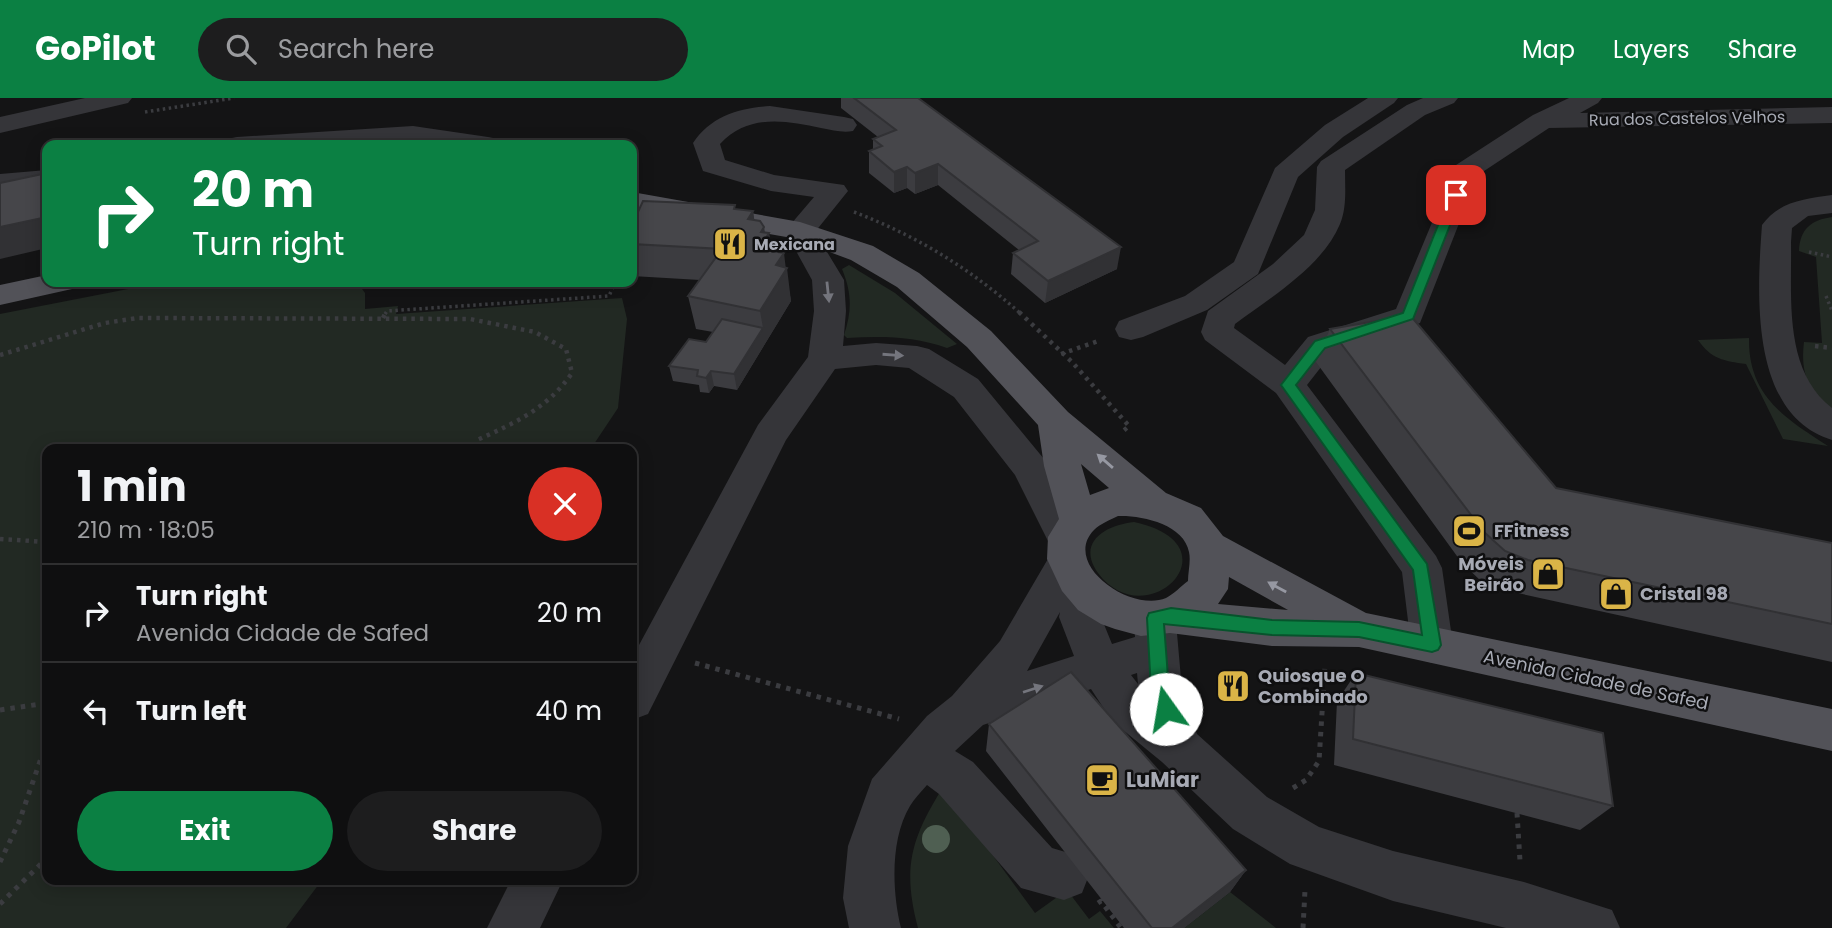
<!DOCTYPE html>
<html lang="en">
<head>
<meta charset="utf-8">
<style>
	body { margin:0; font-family:Poppins,sans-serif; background:#1d1d1e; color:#f1f3f6; height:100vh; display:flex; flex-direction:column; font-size:26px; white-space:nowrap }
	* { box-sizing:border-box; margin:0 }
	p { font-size:23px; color:#9b9c9f }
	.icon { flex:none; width:38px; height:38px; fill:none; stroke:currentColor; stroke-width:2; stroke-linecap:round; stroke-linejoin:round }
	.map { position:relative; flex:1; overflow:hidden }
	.drawer { position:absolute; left:42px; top:346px; width:595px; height:441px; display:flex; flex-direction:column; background:#0f0f10; border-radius:14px; box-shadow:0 4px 18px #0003,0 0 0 2px #2f2f30 }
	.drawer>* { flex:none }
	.top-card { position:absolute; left:42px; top:42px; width:595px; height:147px; border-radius:14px; box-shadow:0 4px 18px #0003,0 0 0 2px #2f2f30; background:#0b8043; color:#fff; overflow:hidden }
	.pin { position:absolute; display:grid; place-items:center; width:60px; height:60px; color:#fff; margin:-30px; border-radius:14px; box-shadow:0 4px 10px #0006 }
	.me { position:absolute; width:77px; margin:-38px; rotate:347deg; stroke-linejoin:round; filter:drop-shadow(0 0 5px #0008) }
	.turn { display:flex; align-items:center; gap:24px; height:147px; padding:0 35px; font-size:32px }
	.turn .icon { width:91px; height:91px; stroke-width:2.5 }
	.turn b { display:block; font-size:49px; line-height:60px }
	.round { display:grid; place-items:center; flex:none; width:74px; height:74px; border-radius:37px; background:#1d1d1e }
	.headline { display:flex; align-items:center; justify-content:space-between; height:119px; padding:0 35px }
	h1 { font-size:42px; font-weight:700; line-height:52px }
	.primary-button { display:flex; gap:14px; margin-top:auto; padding:14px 35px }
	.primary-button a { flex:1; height:80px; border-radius:42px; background:#0b8043; color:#fff; font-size:28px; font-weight:700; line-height:80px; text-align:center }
	.primary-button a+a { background:#1d1d1e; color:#f1f3f6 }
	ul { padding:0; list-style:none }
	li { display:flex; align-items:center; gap:21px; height:98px; padding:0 35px; border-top:2px solid #2f2f30 }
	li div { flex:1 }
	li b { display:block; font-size:26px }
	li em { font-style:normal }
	header { display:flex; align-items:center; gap:42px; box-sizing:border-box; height:98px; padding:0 35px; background:#0b8043; color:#fff }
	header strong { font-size:33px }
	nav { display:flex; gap:38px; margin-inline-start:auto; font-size:24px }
	.search { width:490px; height:63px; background:#1d1d1e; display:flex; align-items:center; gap:18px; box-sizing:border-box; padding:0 24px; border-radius:38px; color:#9b9c9f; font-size:26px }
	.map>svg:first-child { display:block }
	.green { fill:#222923 }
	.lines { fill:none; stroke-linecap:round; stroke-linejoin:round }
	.path-far2 { stroke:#3b3c40; stroke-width:3.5; stroke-dasharray:2.5 3.5; stroke-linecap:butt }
	.path-far1 { stroke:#3b3c40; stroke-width:4.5; stroke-dasharray:3.5 5; stroke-linecap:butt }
	.path { stroke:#3b3c40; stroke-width:5; stroke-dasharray:4.5 6; stroke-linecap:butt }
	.minor { fill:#353539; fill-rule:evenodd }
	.major { fill:#525258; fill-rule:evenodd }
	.tree { fill:#4f5f52 }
	.wall { fill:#3c3c40 }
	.shaded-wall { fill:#313134 }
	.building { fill:#46464a; stroke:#313134; stroke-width:2 }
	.oneway { fill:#74757d }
	.oneway2 { fill:#9698a2 }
	.route { fill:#0b8043; stroke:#07532c; stroke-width:2 }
	.labels { text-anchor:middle; stroke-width:5; stroke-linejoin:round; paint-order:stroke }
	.far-street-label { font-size:16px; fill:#a7aab4; stroke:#0f0f10 }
	.far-poi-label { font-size:16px; font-weight:bold; fill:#a7aab4; stroke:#0f0f10; text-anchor:start }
	.poi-label { font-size:18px; font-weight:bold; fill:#a7aab4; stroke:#0f0f10; text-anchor:start }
	.street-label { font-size:18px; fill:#a7aab4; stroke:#0f0f10 }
	.near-poi-label { font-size:21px; font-weight:bold; fill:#a7aab4; stroke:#0f0f10; text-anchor:start }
</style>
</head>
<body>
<header>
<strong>GoPilot</strong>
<div class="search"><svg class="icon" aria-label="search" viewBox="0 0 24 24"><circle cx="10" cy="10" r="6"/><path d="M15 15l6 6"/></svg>Search here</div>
<nav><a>Map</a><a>Layers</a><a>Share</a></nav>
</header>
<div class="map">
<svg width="1832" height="830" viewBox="0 0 1832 830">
	<rect width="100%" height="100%" fill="#141415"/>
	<path class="green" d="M1832,119V315C1809,294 1800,276 1804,244L1822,245L1816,159L1799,153C1800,131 1811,122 1832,119Z
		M849,167L895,195L957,246L947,250C913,238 882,238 847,240L844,237C852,213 852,195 842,171Z
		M164,184H357L365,195V211L398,208L396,216L622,200L627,221L618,310L590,352H47V782H322L286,830H0V216Z
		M1749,240C1748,297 1784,320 1828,348L1783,341L1746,266C1724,263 1711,261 1698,242Z
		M1134,424C1240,447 1146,540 1098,475C1076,444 1106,427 1134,424Z
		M943,689L1035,815L1067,792L1089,821L1100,813L1114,830H918C902,769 911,741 943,689Z
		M1230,794L1276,830H1184Z"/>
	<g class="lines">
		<path class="path-far2" d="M145,14L234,0
			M854,114C917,138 971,171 1021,216
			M1809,154L1832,159
			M1826,198L1832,213
			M385,216L387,213L609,198L613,189L555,187"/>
		<path class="path-far1" d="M1019,214L1072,264L1129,328L1122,334
			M383,220L386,214
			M1815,248L1832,250
			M1061,256L1101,242
			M0,257L105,225L138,220L470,221L535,234L566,251L572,275C548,310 515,325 477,342L475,352
			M0,441L47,444"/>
		<path class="path" d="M695,565L899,621
			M0,612L47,605
			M1293,690L1306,682L1319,663L1325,567
			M1517,715L1520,763
			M0,764L19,724L47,643
			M1098,805L1101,803L1121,830
			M0,806L47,760
			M1303,830L1305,792"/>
		<path class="minor" d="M85,0H132L128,5L0,35V19Z
			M1368,0H1398L1394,5L1343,39L1298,79L1258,176L1207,212L1143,239L1131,242L1119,239L1115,231L1119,223L1185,198L1234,164L1275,70L1325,27Z
			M1423,0H1458L1454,5L1425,17L1345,72C1345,90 1347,109 1340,126C1322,169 1271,199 1235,226L1234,230L1285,267L1308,239L1396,211L1456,67L1533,17L1569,0H1602L1598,5L1580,15L1832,9V25L1549,30L1478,77L1420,225L1332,255L1307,287L1436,458L1442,470L1453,547L1447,560L1432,565L1417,560L1411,547L1402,474L1276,295L1205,242L1201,234L1208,213L1273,166L1304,137L1315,112L1317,69L1321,63L1407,7Z
			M770,8L844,19L853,21L857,27L853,33C842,35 833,32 821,30C784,22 748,16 720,46L725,62L774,77L844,87L848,93L815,134L844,182L846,213L843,248L876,245L917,248L929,251L978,281L1044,361L1086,440L1080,451L1076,452L1080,454L1086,465L1078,480L1084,478L1098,483L1105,495L1101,519L1112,546L1135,539L1134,524L1140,511L1155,506L1170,511L1176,524L1182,592L1197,636L1267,699L1319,729L1393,753L1524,784L1612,812L1620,830H1506L1393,803L1290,766L1233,731L1162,664L1112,623L1091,591L983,627L955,653L973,664L1052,750L1082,759L1089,777L1082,795L1064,802L1021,790L939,696L927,687C921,694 914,701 910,708C890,741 892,794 901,830H849L843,800L848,748L872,681L927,618L952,598L1000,543L1052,454L1056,452L1052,451L1015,377L954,299L909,270L876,267L835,271L786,342L648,616L632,622V560L758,327L808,259L814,213L812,182L785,133L814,99L771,93L703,73L693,45C711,18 739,10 770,8ZM1060,514L1059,519L1074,558L1027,573ZM1137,575L1138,586L1131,577Z
			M413,28L488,39L498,41L501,47H435L413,44L361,47H224L227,41L237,39Z
			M47,72V88L0,92V76Z
			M1832,97V115L1808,118L1792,130L1791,144C1792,199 1783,272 1832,310V342C1749,317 1757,194 1762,127C1779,103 1805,101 1832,97Z
			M511,782H563L540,830H487Z"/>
		<path class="major" d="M632,94L800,124L873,148L919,175L991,233L1068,314L1166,395L1201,410L1223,438L1366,515L1832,611V653L1359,549L1272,548L1170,535L1141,538L1115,531L1101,526L1078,512L1062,493L1047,461L1048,439L1059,421L1044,368L1038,327L967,249L897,189L851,162L792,140L632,112ZM1081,366L1109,390L1090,397ZM1118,418C1141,417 1184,426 1189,454C1191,463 1188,474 1188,483C1181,488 1174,496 1166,500C1131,515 1061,466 1094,432C1100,426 1110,422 1118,418ZM1229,479L1288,512L1218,506L1228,491Z
			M47,177V184H77L72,191L0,207V187Z"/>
	</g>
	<circle class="tree" cx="936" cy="741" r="14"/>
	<path class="wall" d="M841,0H918L1117,171L1045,205L1011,176L1013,155L1019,152L938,87L915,96L907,90L894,95L869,75V53L873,52V41L878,39L841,10Z
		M736,112L753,113L754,122L765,135H769L770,144L777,154L785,170L791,203L737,292L714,288L709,295L700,294L699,287L673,283L669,268L706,244L713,234L696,231L688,198L700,182L632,178V127Z
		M1330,231L1556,390L1832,445V564L1504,492L1481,483L1462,465L1316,264Z
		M1356,575L1613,708L1580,732L1334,667L1337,603Z
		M989,626L1246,772L1230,794L1184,830H1124L986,653Z"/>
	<path class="shaded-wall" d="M938,66V87L915,96V75Z
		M907,69V90L894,95V74Z
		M753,113L758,146L748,121Z
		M47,119V150L0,161V129Z
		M764,129L766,140L769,135L772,153L776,145L778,163L784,155L786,172L787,170L791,203L737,292L734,276L763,230L760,213L761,134Z
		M1121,149L1117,171L1045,205L1048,183Z
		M711,273L714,288L709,295L706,280Z
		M1246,772L1230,794L1184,830H1172Z"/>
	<path class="building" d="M854,0H918L1121,149L1048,183L1013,155L1038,143L938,66L915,75L907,69L894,74L869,53L882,48L873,41L896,32Z
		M47,75V119L0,129V85Z
		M643,103L735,107L734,111L753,113L748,121L760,123L764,129L761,134L769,135L764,143L776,145L771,153L784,155L776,167L787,170L760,213L688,198L722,151L632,146V127Z
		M1410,217L1556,390L1832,445V526L1528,462L1505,453L1484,434L1330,231Z
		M722,221L763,230L734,276L711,273L706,280L697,278L698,272L669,268L689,241L706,244Z
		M1071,574L1246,772L1172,830H1152L989,626Z
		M1356,575L1603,635L1613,708L1353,641Z"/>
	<defs><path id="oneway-solid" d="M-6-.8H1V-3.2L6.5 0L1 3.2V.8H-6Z" transform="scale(1.75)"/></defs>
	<g class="oneway">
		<use href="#oneway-solid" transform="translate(828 194) rotate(84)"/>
		<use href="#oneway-solid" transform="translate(893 257) rotate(4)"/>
		<use href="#oneway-solid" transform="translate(1033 591) rotate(-18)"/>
	</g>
	<g class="oneway2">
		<use href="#oneway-solid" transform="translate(1105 363) rotate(-139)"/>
		<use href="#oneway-solid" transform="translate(1277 489) rotate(-151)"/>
	</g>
	<path class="route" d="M1456,94L1462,97L1413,221L1325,250L1296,287L1427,466L1441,547L1438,552L1432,554L1359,539L1272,537L1164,526L1169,592L1175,611L1172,617L1166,619L1159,617L1151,592L1147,520L1149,515L1171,510L1272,522L1359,524L1422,537L1413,472L1281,287L1315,243L1403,215L1450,97Z"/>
	<defs>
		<g id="restaurant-square" transform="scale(1.75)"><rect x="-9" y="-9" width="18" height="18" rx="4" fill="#dab447" stroke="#0f0f10"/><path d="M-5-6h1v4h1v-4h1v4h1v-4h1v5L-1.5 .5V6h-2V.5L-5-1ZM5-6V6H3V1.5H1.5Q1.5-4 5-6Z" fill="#111"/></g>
		<g id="stadium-square" transform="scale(1.75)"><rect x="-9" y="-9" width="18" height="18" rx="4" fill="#dab447" stroke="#0f0f10"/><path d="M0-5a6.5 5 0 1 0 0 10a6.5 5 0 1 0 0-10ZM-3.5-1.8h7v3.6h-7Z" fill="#111"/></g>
		<g id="shop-square" transform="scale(1.75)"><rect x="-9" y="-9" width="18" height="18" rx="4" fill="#dab447" stroke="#0f0f10"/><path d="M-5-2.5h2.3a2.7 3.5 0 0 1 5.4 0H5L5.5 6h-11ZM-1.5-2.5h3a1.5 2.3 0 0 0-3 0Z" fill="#111"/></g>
		<g id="cafe-square" transform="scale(1.75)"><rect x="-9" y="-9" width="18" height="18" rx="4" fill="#dab447" stroke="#0f0f10"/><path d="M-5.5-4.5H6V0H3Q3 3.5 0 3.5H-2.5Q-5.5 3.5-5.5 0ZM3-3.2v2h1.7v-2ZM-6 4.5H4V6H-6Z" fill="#111"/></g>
	</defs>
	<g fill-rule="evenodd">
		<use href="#restaurant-square" x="730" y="146"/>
		<use href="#stadium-square" x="1469" y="433"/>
		<use href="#shop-square" x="1548" y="476"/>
		<use href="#shop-square" x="1616" y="496"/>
		<use href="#restaurant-square" x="1233" y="588"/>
		<use href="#cafe-square" x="1102" y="682"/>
	</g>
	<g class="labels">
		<g class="far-street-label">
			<text transform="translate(1687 20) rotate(-1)" y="6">Rua dos Castelos Velhos</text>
		</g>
		<g class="far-poi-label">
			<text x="754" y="152">Mexicana</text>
		</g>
		<g class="poi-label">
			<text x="1494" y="439">FFitness</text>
			<text x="1524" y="472" text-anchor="end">Móveis<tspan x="1524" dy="21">Beirão</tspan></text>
			<text x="1640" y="502">Cristal 98</text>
			<text x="1258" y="584">Quiosque O<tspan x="1258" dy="21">Combinado</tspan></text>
		</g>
		<g class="street-label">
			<text transform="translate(1596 582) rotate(12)" y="6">Avenida Cidade de Safed</text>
		</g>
		<g class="near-poi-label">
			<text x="1126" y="689">LuMiar</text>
		</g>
	</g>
</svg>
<div class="pin" style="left:1456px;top:97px;background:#d93025"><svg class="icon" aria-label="arrive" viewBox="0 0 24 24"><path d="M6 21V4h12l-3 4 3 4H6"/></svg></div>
<svg class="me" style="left:1166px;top:611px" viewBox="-20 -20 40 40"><circle r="19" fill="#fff"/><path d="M0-13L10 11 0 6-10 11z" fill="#0b8043"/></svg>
<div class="top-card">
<div class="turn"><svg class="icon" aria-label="right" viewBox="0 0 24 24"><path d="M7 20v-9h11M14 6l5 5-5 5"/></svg><div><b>20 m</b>Turn right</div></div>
</div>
<section class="drawer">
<div class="headline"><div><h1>1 min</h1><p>210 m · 18:05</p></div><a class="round" style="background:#d93025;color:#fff"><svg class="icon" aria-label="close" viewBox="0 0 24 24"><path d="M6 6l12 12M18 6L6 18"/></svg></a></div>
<ul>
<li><svg class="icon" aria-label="right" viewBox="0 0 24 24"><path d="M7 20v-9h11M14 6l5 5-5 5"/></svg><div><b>Turn right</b><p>Avenida Cidade de Safed</p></div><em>20 m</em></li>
<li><svg class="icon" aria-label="left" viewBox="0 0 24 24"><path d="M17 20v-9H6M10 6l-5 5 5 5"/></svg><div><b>Turn left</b></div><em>40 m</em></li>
</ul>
<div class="primary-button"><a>Exit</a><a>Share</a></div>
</section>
</div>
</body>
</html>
